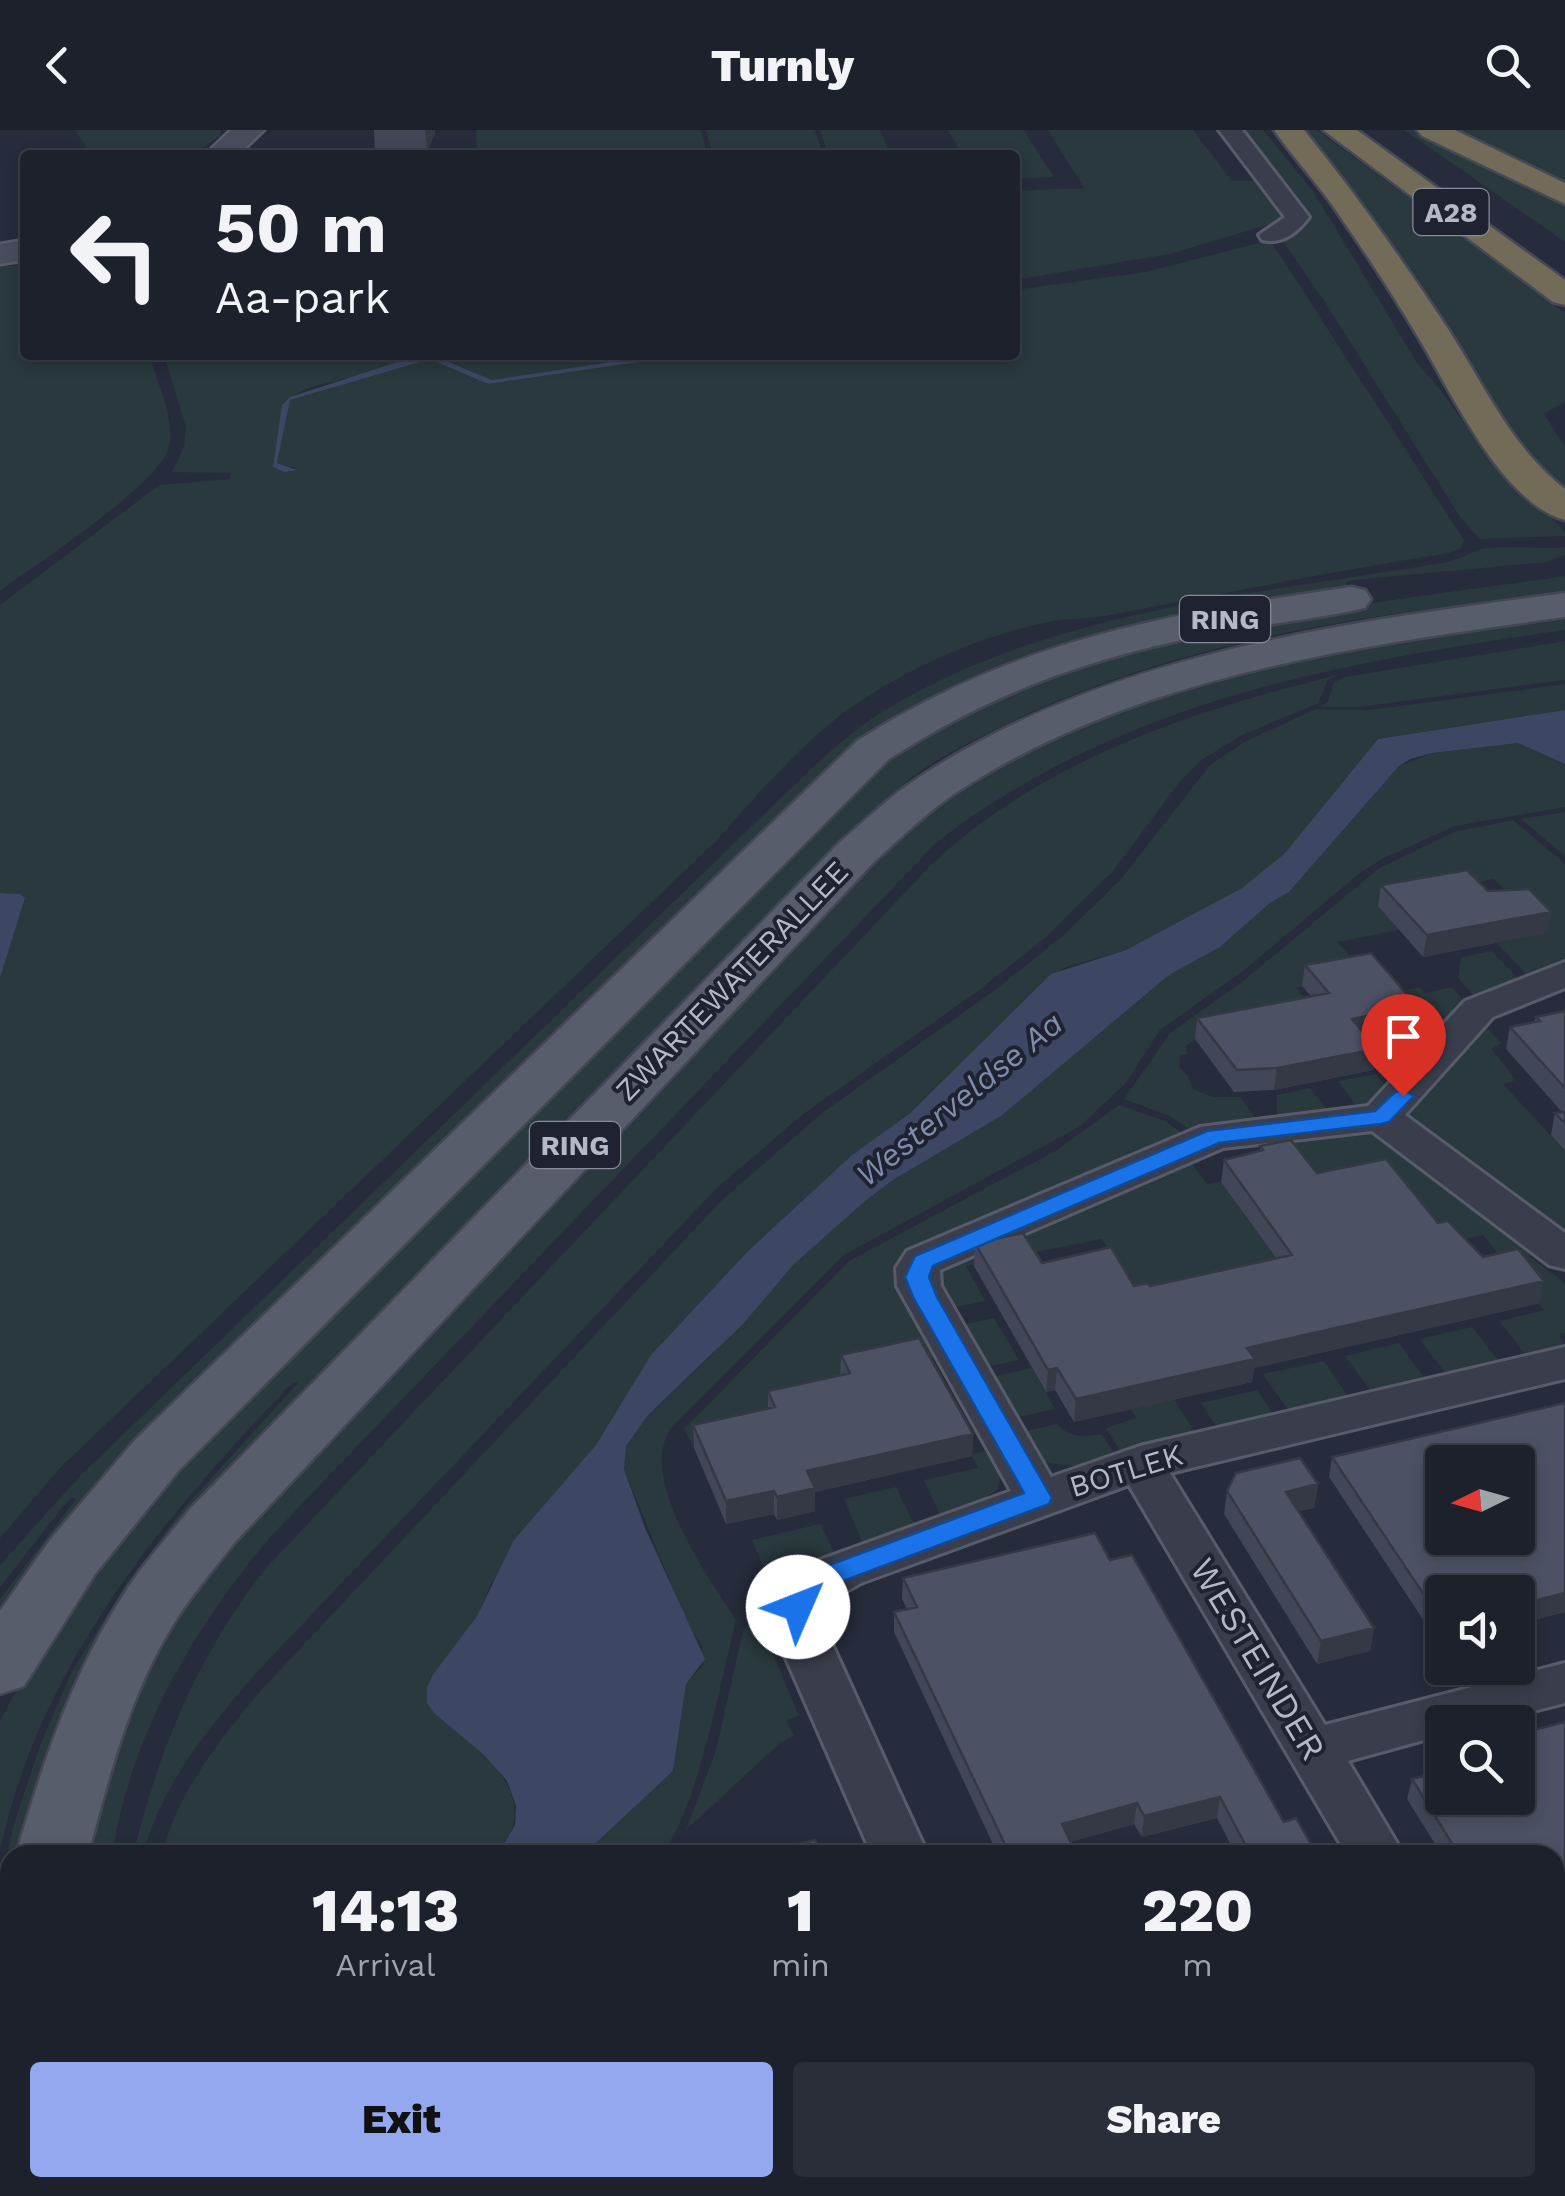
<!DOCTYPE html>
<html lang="en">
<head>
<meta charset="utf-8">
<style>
	body { margin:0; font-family:"Work Sans",sans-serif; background:#292e38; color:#f1f3f6; height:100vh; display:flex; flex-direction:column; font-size:38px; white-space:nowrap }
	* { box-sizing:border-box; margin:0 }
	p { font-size:32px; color:#a0a3a9 }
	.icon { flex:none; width:55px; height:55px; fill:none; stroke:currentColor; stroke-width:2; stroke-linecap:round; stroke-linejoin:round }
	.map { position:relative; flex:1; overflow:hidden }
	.side { position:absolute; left:0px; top:1715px; width:1565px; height:352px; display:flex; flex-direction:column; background:#1c212c; border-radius:30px 30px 0 0; box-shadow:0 5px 15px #0003,0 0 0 2px #3a3e48 }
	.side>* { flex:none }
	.top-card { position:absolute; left:20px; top:20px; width:1000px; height:210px; border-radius:10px; box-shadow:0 5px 15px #0003,0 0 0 2px #3a3e48; background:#1c212c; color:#f1f3f6; overflow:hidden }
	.needle { width:65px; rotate:265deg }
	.tools { position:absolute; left:1425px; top:1315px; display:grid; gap:20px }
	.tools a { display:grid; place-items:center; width:110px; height:110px; border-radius:10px; background:#1c212c; box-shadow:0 5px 15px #0003,0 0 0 2px #3a3e48; font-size:50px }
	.pin { position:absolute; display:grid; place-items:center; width:85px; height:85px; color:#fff; margin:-102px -42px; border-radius:50% 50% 50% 0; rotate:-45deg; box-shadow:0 0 10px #0007 }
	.pin .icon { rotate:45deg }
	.me { position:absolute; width:110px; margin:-55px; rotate:46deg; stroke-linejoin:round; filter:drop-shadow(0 0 8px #0008) }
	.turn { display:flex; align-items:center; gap:35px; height:210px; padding:0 30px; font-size:45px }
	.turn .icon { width:130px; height:130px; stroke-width:2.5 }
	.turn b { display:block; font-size:70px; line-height:85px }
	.eta { display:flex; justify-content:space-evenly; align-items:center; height:170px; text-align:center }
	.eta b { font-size:60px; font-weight:800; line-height:70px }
	.primary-button { display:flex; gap:20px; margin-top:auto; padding:20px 30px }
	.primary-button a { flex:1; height:115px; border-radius:10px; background:#93a8ef; color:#111; font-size:40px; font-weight:800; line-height:115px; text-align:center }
	.primary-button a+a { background:#292e38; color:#f1f3f6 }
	header { display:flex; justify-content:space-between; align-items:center; height:130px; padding:0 30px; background:#1c212c; font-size:45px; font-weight:800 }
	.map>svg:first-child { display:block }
	.green { fill:#29393d; fill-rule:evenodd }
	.water { fill:#3d4763 }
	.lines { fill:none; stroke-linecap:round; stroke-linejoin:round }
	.street-casing { stroke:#585c6a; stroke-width:6 }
	.secondary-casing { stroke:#585c6a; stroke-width:5 }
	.primary-casing { stroke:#434755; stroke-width:5 }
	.highway-casing { stroke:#454957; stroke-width:5 }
	.street { fill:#3a3e4c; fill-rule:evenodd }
	.secondary { fill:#484d5e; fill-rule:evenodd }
	.primary { fill:#585d6c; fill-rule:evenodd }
	.highway { fill:#716b57; fill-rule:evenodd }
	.wall { fill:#414756 }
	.shaded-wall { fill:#353946 }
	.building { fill:#4c5264; stroke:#353946; stroke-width:2.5; fill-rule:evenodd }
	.route { fill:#1a73e8; stroke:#114b97; stroke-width:2.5 }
	.labels { text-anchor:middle; stroke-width:8; stroke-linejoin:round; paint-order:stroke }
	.shield { fill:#1f2331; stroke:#888c9a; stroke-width:2.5 }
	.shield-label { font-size:28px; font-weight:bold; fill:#b5b9c7 }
	.street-label { font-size:30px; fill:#b5b9c7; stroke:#1f2331 }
	.water-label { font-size:32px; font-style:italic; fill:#808cac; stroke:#1f2331 }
	.near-street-label { font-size:35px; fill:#b5b9c7; stroke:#1f2331 }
</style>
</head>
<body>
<header><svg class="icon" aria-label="back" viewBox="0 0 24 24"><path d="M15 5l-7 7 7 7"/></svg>Turnly<svg class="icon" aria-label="search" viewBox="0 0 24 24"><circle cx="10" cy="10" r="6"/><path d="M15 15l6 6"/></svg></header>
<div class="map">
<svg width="1565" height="2066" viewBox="0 0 1565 2066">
	<rect width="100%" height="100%" fill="#262c3b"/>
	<path class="green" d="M75,0H221L220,6L191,25H91Z
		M476,0H701L707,25H477Z
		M706,0H815L823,25H713Z
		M820,0H880L891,25H828Z
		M948,0H1024L1054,47L1015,49V25H962Z
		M1048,0H1193L1232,51H1257L1284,90L1170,124L1015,150V61L1084,58Z
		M1236,0H1263L1313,61L1417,233L1440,259L1490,330L1565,401V406L1479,409L1460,387L1325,172L1281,108L1305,91Z
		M1299,0H1317L1565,183V272L1544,284L1565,316V360L1519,313Z
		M1404,0H1424L1565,72V112Z
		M1441,0H1565V60Z
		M1270,110L1464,410L1461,418L1449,423C1334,441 1220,464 1105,486C1088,489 1070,488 1053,491C981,505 904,539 845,582C796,618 757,666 716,711L60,1338L0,1408V848L25,768L20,764L0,763V475L159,355L230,349L231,343L172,342L184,317L186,297L164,225H419C382,249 314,246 284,272L273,337L289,342L296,338L277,333L290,270L416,232H437L488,254L687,225H1015V160L1146,142Z
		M25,123V225H149C157,251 175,289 169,316C161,354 36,434 0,461V127Z
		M424,225H657L492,250Z
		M1565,417V425L1547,432L1354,450L1347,452L1346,457L1048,521L929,571L0,1498V1469L76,1369L72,1367L61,1379L0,1457V1435L81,1345L814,636C839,614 863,592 892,576C1057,478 1262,464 1447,432C1459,430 1470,422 1482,419C1508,414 1538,420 1565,417Z
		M1565,446V468C1311,504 1042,535 844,717L229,1350C129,1463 63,1577 28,1725H10V2058H32L34,2066H8L0,2022V1759L14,1693L41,1613L71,1543L128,1451L184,1378L298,1253L293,1252C163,1388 42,1530 0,1720V1591L62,1474L116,1400L166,1343L863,645C973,549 1108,518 1248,493C1353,474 1459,461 1565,446ZM1394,484L1397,488C1224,513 1060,559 912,654L906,652C933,630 966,614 998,598C1124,536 1257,504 1394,484Z
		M1565,490V500C1338,533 1126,569 938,711L272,1405C194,1497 131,1604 112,1725H79L122,1584L197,1449L899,702L1001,631L1154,563L1360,515Z
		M1565,511V550L1359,577H1321L1328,571L1334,552L1345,547Z
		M1338,545L1328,550L1318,573L1240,606L1203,629L1181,650L1113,741L1046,807L978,861L802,985L716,1059L257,1542C209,1597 162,1653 143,1725H133C159,1619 198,1525 266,1438L929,737C1038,632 1193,580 1338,545Z
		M1565,554V580L1378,609L1285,723L1242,758L1126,820L1066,837L1046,849L909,983L852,1025L748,1121L661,1214L596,1315L492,1452L477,1486L456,1516L434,1583C478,1620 546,1662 498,1725H161C179,1661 220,1608 263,1558L721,1071L822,983L995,860L1065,804L1121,749L1210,635L1246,611L1316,579L1369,580Z
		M1518,613L1565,634V677L1455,696L1382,729L1360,743L1243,841L1160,900L1125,954L1079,997L844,1125L670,1299C639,1352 707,1444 736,1490C722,1545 696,1688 660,1725H583L673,1641L686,1554L703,1535L702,1516L685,1489L624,1339L626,1316L648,1285L709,1228L793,1135L845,1087L893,1050L1001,986L1169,845L1220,817L1270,773L1289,762L1399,636L1432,623Z
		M1565,682V726L1521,689Z
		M1513,690L1565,734V835L1531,849L1497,813L1546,803L1494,749L1434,760L1379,776L1399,800L1338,812L1366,845L1296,858L1318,886L1195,909L1186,916L1187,924L1180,926L1179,937L1188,946L1193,959L1212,967H1240L1258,992L1195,1003L1170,986L1124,969L1170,903L1242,852L1378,739L1454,702Z
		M1492,821L1522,853L1479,871L1458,848L1461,827Z
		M1420,857L1425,863L1452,857L1469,877L1443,904L1404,860Z
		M1482,892L1501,913L1492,919L1516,950L1503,954L1565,1021V1113L1409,991L1410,977Z
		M1420,905L1431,917L1401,951L1370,915Z
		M1376,944L1391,962L1360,980L1338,951Z
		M1310,958L1331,985L1277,989V965Z
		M1119,975L1165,991L1187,1007L903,1127L897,1135L898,1147L941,1225L694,1318L684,1299L849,1131L1057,1020Z
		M1370,999L1541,1119L1529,1126L1565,1153V1203L1559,1205L1565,1216L1526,1225L1499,1191L1544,1180L1483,1105L1434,1115L1318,1052L1284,1006Z
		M1188,1028L1207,1054L1221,1052L1282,1137L1135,1159L1102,1109L966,1136L985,1171L947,1179L935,1140Z
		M994,1188L1019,1230L981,1238L956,1196Z
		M1472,1197L1499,1231L1446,1244L1420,1209Z
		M1399,1213L1425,1249L1371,1261L1345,1226Z
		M1324,1231L1348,1266L1288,1280L1263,1244Z
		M1032,1238L1055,1279L1010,1289L987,1248Z
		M1257,1260L1273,1284L1216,1297L1201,1273Z
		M1174,1269L1195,1302L1120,1321L1106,1298L1136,1288L1131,1279Z
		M1057,1294C1069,1308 1085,1307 1102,1304L1114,1323L1073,1336L1040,1332L1017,1303Z
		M993,1320L1003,1339L997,1360L980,1371L941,1386L924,1350L978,1338L971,1324Z
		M896,1357L915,1396L863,1414L844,1369Z
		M820,1394L835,1424L795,1440L776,1454L768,1449L752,1410Z
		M751,1491L762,1497L799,1586L786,1590L794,1606L781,1612L686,1700L716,1620L743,1501Z
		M184,2058H312L303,2066H186Z"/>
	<path class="water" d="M419,225L441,229L492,250L657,225H687L488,254L437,232L423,231L290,270L277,333L297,340L285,342L273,337L282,275L290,267Z
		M1565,580V634L1518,613L1432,623L1410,629L1399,636L1289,762L1270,773L1220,817L1169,845L1001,986L893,1050L865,1071L793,1135L744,1193L648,1285L626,1316L624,1339L645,1398L705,1529L686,1554L673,1641L583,1725H498L515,1695L516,1676L507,1651L484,1625L434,1583L427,1573V1558L432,1546L477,1486L514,1410L596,1315L651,1225L748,1121L852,1025L910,983L1051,844L1126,820L1242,758L1285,723L1378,609Z
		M0,763L20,764L25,768L0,848Z"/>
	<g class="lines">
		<g class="street-casing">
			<path id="street" d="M1219,0H1242L1309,87C1298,102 1282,115 1262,110L1259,105L1285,87Z
				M1565,832V858L1493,887L1405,985L1565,1103V1139L1549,1135L1372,1001L1223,1018L940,1140L941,1156L1051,1347L1140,1316L1565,1217V1249L1170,1343L1325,1595L1565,1533V1573L1491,1592H1442V1605L1348,1631L1404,1725H1347L1129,1355L861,1453L826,1473L827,1503L928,1725H872L775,1503C770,1470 784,1446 814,1432L1011,1361L897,1156L896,1138L907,1121L1200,997L1368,976L1465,871Z
				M1565,1907V2027L1555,2023V1910Z
				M1016,2058H1078L1082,2066H1019Z"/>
		</g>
		<g class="secondary-casing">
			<path id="secondary" d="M231,0H264L238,25H205Z
				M25,110V130L0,134V114Z"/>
		</g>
		<g class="primary-casing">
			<path id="primary" d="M1351,457L1365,460L1371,469L1365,478C1319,489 1269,493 1222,502C1098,525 995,560 889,629L179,1340L95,1444L24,1556L0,1564V1481L50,1410L135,1310L857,611C1017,509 1167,484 1351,457Z
				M1565,463V487C1356,516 1134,545 954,664C925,684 899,709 873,733L235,1412C214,1439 192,1464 174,1493C130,1563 109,1646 88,1725H16C43,1632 74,1539 128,1458C146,1430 169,1406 189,1380L839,713C866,690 891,665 921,646C1110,522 1347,492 1565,463Z
				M22,2058H102L103,2066H23Z"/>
		</g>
		<g class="highway-casing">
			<path id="highway" d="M1274,0H1304C1356,64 1403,131 1448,199C1485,256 1510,316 1565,359V390C1500,373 1448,255 1415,202C1390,160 1363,119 1335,79C1316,52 1293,27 1274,0Z
				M1323,0H1357L1565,150V175L1553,172Z
				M1417,0H1455L1565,53V74L1422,6Z"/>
		</g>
		<use href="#street" class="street"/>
		<use href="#secondary" class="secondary"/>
		<use href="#primary" class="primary"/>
		<use href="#highway" class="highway"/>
	</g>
	<path class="wall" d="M374,0H435V4L427,21H375Z
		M1381,755L1488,761L1551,782L1547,803L1423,827L1378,776Z
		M1305,835L1417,876L1413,898L1367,907L1377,919L1373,940L1274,960L1234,962L1195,909L1197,888L1311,866L1302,856Z
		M1565,881V1021L1551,1005L1555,983L1562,982L1506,919L1510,897L1534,892L1536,887Z
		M1260,1016L1317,1043L1438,1093L1540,1173L1254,1238L1252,1252L1074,1292L1055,1260L1046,1262L974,1136L975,1113L1042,1133L1134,1156H1150L1276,1128L1221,1052L1224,1030L1260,1020Z
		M841,1225L973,1304L972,1326L815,1362V1381L777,1390L774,1384L726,1394L694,1318L693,1295L768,1279V1261L840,1245Z
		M1565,1273V1482L1518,1494V1462H1442L1426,1494L1329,1347L1332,1327Z
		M1318,1354L1314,1378L1299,1381L1374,1498L1370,1521L1317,1534L1224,1384L1227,1361Z
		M1110,1430L1284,1692L1317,1725L1234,1721L1217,1688L1142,1707L1134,1694L1070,1712L1077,1725H998L894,1502V1482L907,1479L902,1469L903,1448Z
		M1565,1592V1846L1559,1837L1555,1725H1442L1407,1669L1412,1649L1437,1643L1441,1624H1442V1668Z
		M591,2058H679L682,2066H593Z
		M735,2058H813L816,2066H738Z
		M866,2058H958L961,2066H869Z
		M1172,2058H1357L1329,2066H1176Z"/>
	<path class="shaded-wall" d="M425,0H435V4L427,21Z
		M1551,782L1547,803L1423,827L1427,805Z
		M1417,876L1413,898L1349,911L1352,889Z
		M1377,919L1373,940L1274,960L1277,938Z
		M1544,1151L1540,1173L1254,1238L1252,1252L1074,1292L1076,1269L1247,1218Z
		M1057,1238L1055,1260L1046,1262L1048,1240Z
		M973,1304L972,1326L815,1362V1381L777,1390V1367L807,1341Z
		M1318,1354L1314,1378L1283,1385L1286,1362Z
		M774,1361V1384L726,1394V1371Z
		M1565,1463V1482L1518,1494V1475Z
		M1442,1470V1489L1426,1494L1430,1474Z
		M1374,1498L1370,1521L1317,1534L1321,1511Z
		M1220,1667L1217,1688L1142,1707L1144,1686Z
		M1137,1673L1134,1694L1060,1715L1062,1694Z
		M1021,1719V1725H1008L1009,1723Z
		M1565,1817L1559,1837L1555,1838V1819Z
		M1293,2058H1357L1329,2066H1265Z"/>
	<path class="building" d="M1467,740L1488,761L1529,759L1551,782L1427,805L1381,755Z
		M1371,823L1417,876L1352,889L1377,919L1277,938L1237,940L1197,888L1329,863L1305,835Z
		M1565,881V958L1510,897L1540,891L1536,887Z
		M1565,982V993L1555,983Z
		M1291,1010L1317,1043L1386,1029L1438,1093L1448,1091L1483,1127L1518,1119L1544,1151L1247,1218L1255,1229L1076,1269L1057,1238L1048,1240L975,1113L1023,1103L1042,1133L1111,1117L1134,1156L1148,1153L1150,1156L1292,1125L1224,1030L1263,1020L1260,1016Z
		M919,1208L973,1304L807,1341L815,1358L777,1367L774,1361L726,1371L693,1295L775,1277L768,1261L850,1243L841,1225Z
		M1565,1273V1463L1518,1475V1462H1442V1470L1430,1474L1332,1327ZM1442,1332H1518V1408H1442Z
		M1300,1328L1318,1354L1286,1362L1374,1498L1321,1511L1227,1361L1236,1343Z
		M1095,1403L1110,1430L1132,1425L1284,1692L1296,1688L1317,1725H1221L1247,1718L1220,1667L1144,1686L1137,1673L1062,1694L1077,1725H1024L1021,1719L1009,1723L894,1482L917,1477L903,1448Z
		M1565,1592V1817L1555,1819V1725H1459L1412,1649L1442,1641V1668H1518V1604Z
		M815,1710L822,1725H774L772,1721Z
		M375,2058H460L463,2066H378Z
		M596,2058H679L682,2066H598Z
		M742,2058H813L816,2066H745Z
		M875,2058H958L961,2066H878Z
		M1185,2058H1293L1265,2066H1189Z
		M1451,2058H1508L1514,2066H1447L1454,2064Z"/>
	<path class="route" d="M1403,960L1414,966L1389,992L1381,994L1219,1013L933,1136L929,1147L937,1167L1052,1368L1049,1374L832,1455L818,1464L807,1484H788L784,1477L798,1450L813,1441L1024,1363L913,1167L905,1147L915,1126L1207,1001L1375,981L1395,962Z"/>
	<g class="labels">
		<g class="shield">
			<rect x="1413.5" y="59" width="75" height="46" rx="8"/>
			<rect x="1180" y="466" width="90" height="46" rx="8"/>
			<rect x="530" y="992" width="90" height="46" rx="8"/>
		</g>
		<g class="shield-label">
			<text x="1451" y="92">A28</text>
			<text x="1225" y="499">RING</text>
			<text x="575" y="1025">RING</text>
		</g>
		<g class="street-label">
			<text transform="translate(732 851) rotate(-46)" y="10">ZWARTEWATERALLEE</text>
			<text transform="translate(1126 1341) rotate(-17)" y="10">BOTLEK</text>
		</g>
		<g class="water-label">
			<text transform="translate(959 969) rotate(-39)" y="11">Westerveldse Aa</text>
		</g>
		<g class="near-street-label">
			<text transform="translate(1258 1529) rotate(59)" y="12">WESTEINDER</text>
		</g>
	</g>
</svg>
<div class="tools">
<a><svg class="needle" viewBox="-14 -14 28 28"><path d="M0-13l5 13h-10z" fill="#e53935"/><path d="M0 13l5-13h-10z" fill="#a0a3a9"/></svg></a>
<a><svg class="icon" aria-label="sound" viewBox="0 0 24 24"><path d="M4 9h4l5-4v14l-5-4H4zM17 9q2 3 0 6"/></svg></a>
<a><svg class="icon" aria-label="search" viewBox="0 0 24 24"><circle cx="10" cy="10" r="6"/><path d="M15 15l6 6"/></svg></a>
</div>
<div class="pin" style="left:1403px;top:966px;background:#d93025"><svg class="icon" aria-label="arrive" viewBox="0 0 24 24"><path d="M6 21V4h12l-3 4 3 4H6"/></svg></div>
<svg class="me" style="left:798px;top:1477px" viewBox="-20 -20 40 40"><circle r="19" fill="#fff"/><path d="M0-13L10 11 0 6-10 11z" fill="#1a73e8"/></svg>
<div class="top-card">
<div class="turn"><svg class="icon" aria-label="left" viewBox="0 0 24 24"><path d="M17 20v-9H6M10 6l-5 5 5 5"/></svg><div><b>50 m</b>Aa-park</div></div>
</div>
<section class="side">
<div class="eta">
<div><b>14:13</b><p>Arrival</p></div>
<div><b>1</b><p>min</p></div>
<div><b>220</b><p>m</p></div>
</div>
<div class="primary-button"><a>Exit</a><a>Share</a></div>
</section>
</div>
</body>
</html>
